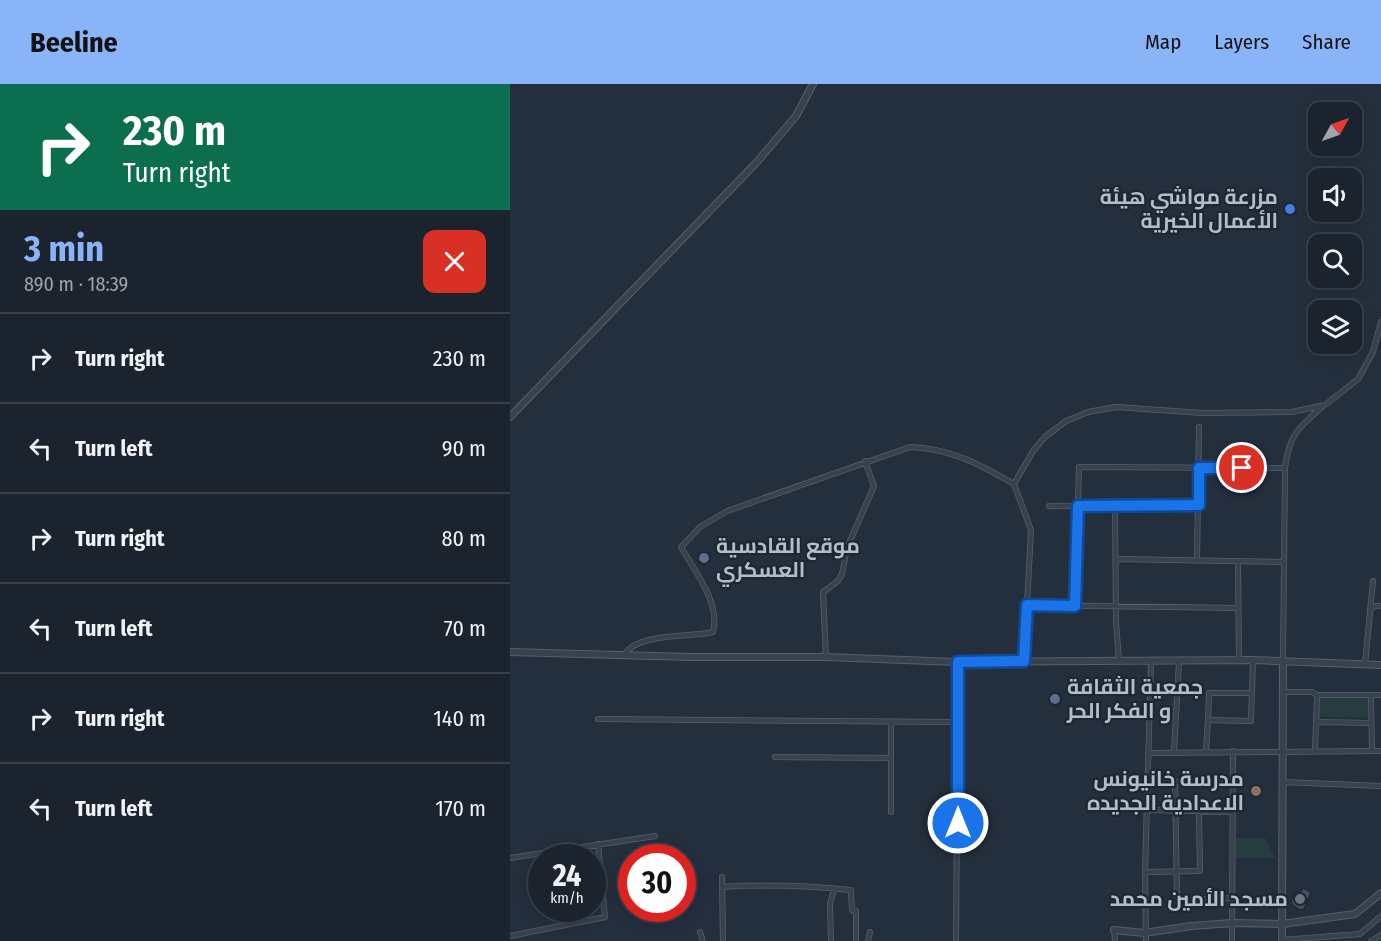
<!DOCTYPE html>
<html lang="en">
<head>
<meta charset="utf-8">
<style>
	body { margin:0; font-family:"Fira Sans Condensed",Cairo,sans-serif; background:#282f3a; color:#f1f3f6; height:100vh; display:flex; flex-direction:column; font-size:22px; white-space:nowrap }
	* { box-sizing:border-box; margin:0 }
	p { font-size:20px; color:#a0a4aa }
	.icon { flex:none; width:33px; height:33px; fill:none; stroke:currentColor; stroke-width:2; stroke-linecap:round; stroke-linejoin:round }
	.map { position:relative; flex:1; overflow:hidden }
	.side { display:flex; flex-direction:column; background:#1b232e; width:510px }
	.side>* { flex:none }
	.guide { background:#0b6e4f; color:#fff; overflow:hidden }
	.needle { width:39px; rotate:50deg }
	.fabs { position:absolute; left:798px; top:18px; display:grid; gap:12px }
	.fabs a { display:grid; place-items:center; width:54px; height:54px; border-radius:12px; background:#1b232e; box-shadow:0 3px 15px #0003,0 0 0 2px #39404a; font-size:30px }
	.speed { position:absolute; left:18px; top:760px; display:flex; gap:12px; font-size:30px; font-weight:700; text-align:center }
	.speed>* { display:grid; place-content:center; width:78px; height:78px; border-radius:50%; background:#1b232e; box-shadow:0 3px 15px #0003,0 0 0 2px #39404a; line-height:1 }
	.speed small { font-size:15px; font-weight:400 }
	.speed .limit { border:9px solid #d22; background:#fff; color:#111 }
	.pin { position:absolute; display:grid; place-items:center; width:51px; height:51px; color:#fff; margin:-26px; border:3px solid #fff; border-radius:50%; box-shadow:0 2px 6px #0007 }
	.me { position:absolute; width:66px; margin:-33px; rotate:0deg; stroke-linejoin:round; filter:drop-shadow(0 0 4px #0008) }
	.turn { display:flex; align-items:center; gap:21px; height:126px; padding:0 24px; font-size:27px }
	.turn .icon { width:78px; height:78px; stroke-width:2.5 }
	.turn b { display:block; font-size:42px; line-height:51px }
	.round { display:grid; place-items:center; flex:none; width:63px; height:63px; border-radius:12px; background:#282f3a }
	.headline { display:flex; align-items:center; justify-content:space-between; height:102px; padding:0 24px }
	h1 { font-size:36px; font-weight:700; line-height:45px; color:#8ab4f8 }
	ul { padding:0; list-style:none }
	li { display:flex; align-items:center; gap:18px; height:90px; padding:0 24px; border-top:2px solid #39404a }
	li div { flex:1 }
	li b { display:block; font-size:22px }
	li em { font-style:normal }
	header { display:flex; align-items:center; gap:36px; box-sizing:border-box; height:84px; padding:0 30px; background:#8ab4f8; color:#111 }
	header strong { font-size:28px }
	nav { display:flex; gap:33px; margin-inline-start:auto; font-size:21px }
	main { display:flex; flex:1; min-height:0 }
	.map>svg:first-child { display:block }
	.green { fill:#263c3f }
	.building { fill:#455162; stroke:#1f2835; stroke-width:1.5 }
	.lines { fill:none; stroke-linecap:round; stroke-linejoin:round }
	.minor-casing { stroke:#565f6c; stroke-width:6 }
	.tertiary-casing { stroke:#565f6c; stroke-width:8 }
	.minor { stroke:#38414e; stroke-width:4.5 }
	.tertiary { stroke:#38414e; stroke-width:6 }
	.route-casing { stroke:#114b97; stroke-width:15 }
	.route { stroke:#1a73e8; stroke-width:10 }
	.shop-dot { fill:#3f7fe0; stroke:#1d2633; stroke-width:2 }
	.service-dot { fill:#5c6f8a; stroke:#1d2633; stroke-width:2 }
	.education-dot { fill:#8d6e63; stroke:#1d2633; stroke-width:2 }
	.worship-dot { fill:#6b7280; stroke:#1d2633; stroke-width:2 }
	.labels { text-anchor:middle; stroke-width:4.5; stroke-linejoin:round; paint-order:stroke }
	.poi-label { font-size:21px; font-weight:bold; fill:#b4bcc9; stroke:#1d2633; text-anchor:end }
</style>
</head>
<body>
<header>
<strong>Beeline</strong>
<nav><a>Map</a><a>Layers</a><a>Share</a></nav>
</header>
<main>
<section class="side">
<div class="guide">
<div class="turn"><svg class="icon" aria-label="right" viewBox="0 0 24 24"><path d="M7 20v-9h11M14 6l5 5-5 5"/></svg><div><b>230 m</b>Turn right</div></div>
</div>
<div class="headline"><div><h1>3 min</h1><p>890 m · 18:39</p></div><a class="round" style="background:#d93025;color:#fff"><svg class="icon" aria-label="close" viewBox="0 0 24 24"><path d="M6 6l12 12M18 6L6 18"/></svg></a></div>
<ul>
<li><svg class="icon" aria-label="right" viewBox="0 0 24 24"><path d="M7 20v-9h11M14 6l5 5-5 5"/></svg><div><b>Turn right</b></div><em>230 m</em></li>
<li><svg class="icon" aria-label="left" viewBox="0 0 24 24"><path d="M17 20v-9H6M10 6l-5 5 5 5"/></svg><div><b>Turn left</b></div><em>90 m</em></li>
<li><svg class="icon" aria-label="right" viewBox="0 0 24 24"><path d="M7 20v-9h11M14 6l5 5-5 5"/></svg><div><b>Turn right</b></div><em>80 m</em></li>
<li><svg class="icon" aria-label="left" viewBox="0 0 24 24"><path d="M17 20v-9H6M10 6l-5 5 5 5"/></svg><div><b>Turn left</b></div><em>70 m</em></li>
<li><svg class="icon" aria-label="right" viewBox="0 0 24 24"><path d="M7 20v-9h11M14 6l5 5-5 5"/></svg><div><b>Turn right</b></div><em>140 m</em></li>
<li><svg class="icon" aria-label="left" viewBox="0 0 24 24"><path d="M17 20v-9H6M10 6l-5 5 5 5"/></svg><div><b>Turn left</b></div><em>170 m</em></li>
</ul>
</section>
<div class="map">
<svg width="871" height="857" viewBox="0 0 871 857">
	<rect width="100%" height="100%" fill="#242f3e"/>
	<path class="green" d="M808,613L858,614L859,631L856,634L808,633Z
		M726,754H755L765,774H726Z"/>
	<path class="building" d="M793,804L801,808L794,825L790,826L782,821L781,817L785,809L791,807Z"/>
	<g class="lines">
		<g class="minor-casing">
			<path id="minor" d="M605,421L606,538L609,577
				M539,422L689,421
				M606,475L774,478
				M687,477L689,343
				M728,478L729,577
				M517,521L728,524
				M565,521L569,383L775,384
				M860,526L865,522H871
				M114,571C128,548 179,554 203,548C211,519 184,486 171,463L190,443L217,427L400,363C440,364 471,381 504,400
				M316,573L313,508L328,497L332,490L337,464L364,402L355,377
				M514,577L521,446L504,400L523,367L535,353L556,337L578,328L606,323L692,329L782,328L815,321L848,295L863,268L871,238
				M773,578L775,384C779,351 788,344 813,322
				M855,580L863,497
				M774,608H802L807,611
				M861,611L862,667
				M88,635L445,638
				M698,636L699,609H741
				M381,638V728
				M806,638L861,639
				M664,667L669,578
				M696,667L698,636L741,637L743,576
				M805,667L807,611H871
				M638,669L871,667
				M265,673L381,674
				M638,697L723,700
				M772,698L871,702
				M665,699L667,811L671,815L679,816L724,814
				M638,726L723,728
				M0,774L145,752
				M635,788L690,787L689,727
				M212,793L213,857
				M212,803C255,800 299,802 341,806L342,826L346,827V857
				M604,846L605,857
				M190,848L193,857
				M0,852L95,833L88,760
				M772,856L850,850L871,832
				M321,857L320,820L324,805
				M358,857L360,848
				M446,857L448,578
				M636,857L635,788L641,577
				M722,857L723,667
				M861,857L871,851"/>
		</g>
		<g class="tertiary-casing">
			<path id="tertiary" d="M0,333L247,78L286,32L303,0
				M0,568L179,573H316L446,578L743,576L871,581
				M604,846L634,849L681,842L723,839L772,840L845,830L871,809
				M772,857L773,578"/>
		</g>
		<use href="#minor" class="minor"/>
		<use href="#tertiary" class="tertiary"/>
	</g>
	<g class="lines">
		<g class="route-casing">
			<path id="route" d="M448,739V578L514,577L517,521L565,522L568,422L689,421V384H732"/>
		</g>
		<use href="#route" class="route"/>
	</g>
	<circle class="shop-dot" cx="780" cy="125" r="6"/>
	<g class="service-dot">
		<circle cx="194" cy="474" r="6"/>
		<circle cx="545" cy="615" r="6"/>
	</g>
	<circle class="education-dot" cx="746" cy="707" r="6"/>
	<circle class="worship-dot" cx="790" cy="815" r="6"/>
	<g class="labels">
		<g class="poi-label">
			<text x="768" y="120">مزرعة مواشي هيئة<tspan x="768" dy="24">الأعمال الخيرية</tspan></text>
			<text x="206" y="469" text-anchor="start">موقع القادسية<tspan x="206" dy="24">العسكري</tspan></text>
			<text x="557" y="610" text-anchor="start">جمعية الثقافة<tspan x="557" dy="24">و الفكر الحر</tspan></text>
			<text x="734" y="702">مدرسة خانيونس<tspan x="734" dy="24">الاعدادية الجديده</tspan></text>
			<text x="778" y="822">مسجد الأمين محمد</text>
		</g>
	</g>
</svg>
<div class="fabs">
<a><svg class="needle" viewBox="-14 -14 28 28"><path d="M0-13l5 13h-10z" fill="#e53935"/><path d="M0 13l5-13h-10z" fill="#a0a4aa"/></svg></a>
<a><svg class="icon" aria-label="sound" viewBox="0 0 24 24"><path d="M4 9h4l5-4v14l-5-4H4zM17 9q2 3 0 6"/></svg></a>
<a><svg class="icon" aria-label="search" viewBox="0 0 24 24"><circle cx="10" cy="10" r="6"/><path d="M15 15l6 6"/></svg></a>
<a><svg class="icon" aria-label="layers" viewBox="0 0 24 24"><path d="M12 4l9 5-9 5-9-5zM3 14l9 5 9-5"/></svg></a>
</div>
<div class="speed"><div>24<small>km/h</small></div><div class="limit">30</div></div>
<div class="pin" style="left:732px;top:384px;background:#d93025"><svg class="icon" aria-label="arrive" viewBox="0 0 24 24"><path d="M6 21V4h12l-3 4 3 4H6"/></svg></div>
<svg class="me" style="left:448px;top:739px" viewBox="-20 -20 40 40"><circle r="17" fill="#1a73e8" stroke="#fff" stroke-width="3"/><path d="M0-11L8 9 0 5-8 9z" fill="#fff"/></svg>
</div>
</main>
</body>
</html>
